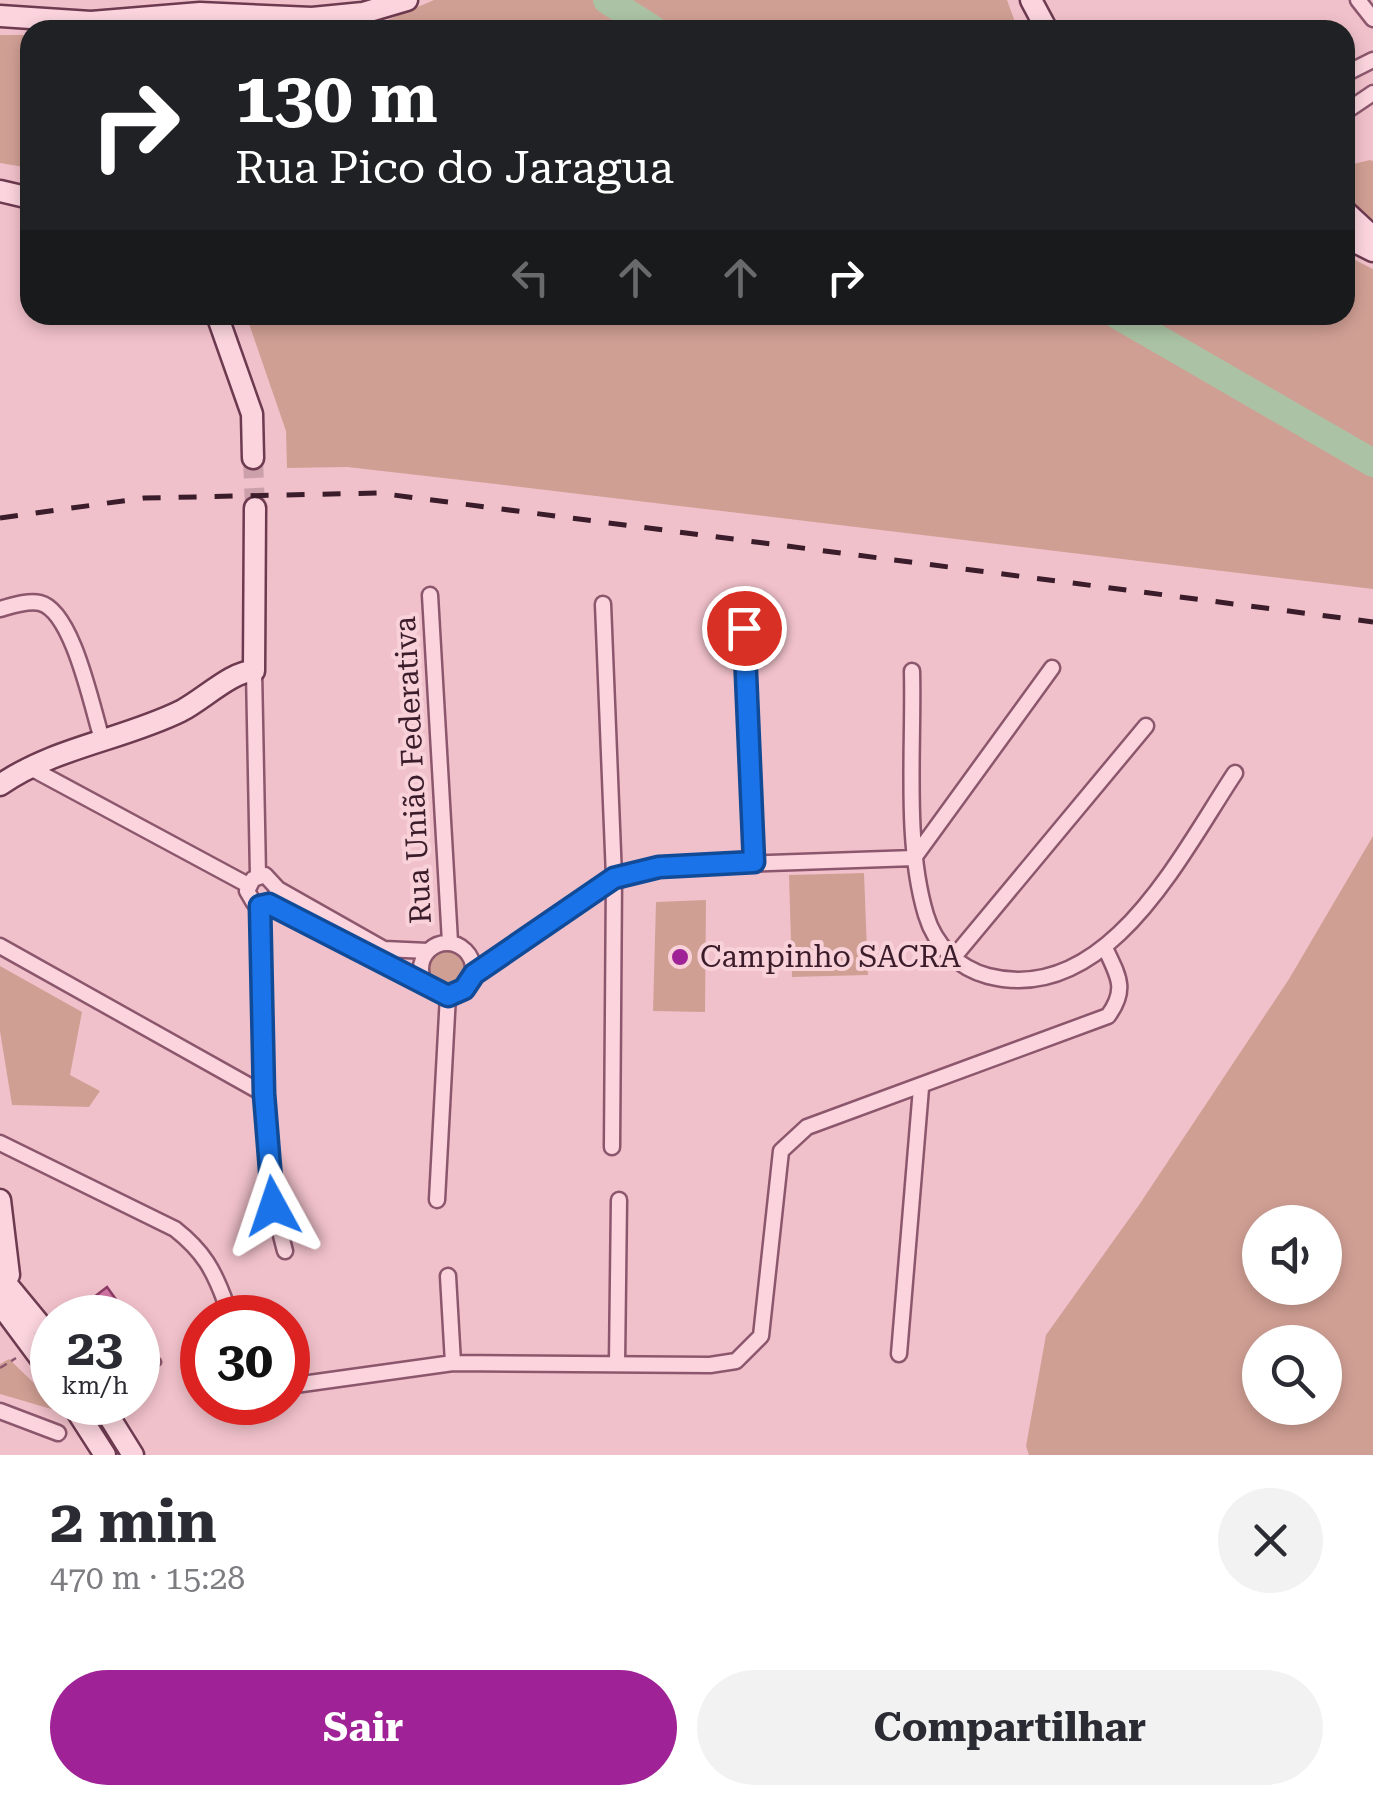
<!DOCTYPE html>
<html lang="pt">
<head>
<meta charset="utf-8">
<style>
	body { margin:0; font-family:"Roboto Serif",serif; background:#f2f2f3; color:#2b2b33; height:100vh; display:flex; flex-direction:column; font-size:38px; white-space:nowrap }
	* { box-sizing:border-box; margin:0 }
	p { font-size:32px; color:#7c7c81 }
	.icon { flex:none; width:55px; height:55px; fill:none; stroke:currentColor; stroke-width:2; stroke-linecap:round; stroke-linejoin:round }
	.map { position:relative; height:1455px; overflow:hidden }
	.side { display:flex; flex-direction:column; background:#fff; flex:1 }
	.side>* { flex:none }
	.guide { position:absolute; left:20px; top:20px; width:1335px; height:305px; border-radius:30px; box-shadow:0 5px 15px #0003; background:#202124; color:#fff; overflow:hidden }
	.fabs { position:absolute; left:1242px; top:1205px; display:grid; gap:20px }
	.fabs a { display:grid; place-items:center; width:100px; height:100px; border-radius:50%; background:#fff; box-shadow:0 5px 15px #0003; font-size:50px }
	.speed { position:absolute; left:30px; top:1295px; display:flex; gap:20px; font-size:50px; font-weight:700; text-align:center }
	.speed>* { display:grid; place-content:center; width:130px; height:130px; border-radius:50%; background:#fff; box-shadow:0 5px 15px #0003; line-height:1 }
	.speed small { font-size:25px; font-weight:400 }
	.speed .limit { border:15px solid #d22; background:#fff; color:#111 }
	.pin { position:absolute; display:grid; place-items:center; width:85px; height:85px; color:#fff; margin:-42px; border:5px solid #fff; border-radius:50%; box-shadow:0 2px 10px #0007 }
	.me { position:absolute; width:110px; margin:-55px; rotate:355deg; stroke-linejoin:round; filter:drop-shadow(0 0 8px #0008) }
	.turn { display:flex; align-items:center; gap:35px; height:210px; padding:0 50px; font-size:45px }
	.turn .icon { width:130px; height:130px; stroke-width:2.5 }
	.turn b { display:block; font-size:70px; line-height:85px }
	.lanes { display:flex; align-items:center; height:95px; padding:0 50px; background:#0003; justify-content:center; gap:50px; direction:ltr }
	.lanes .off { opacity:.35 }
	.round { display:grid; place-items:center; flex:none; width:105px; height:105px; border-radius:52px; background:#f2f2f3 }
	.overview { display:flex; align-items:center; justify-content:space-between; height:170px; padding:0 50px }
	h1 { font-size:60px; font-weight:700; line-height:75px }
	.button { display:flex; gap:20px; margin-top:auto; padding:20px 50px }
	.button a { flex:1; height:115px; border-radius:60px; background:#9f2397; color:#fff; font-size:40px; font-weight:700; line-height:115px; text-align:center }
	.button a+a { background:#f2f2f3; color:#2b2b33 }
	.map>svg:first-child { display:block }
	.green { fill:#d09f94; fill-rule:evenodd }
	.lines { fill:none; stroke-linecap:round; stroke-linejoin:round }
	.river { stroke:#abc3a4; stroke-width:28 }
	.building { fill:#d274a4; stroke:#8d3b66; stroke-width:2.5 }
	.secondary-tunnel { stroke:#cca0ab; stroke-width:20; stroke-dasharray:20 10; stroke-linecap:butt }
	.lane-casing { stroke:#8c576c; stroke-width:11 }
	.street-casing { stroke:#8c576c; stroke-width:19 }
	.secondary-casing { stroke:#6d3a50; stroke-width:25 }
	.path { stroke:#8c576c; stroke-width:2.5; stroke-dasharray:8 5; stroke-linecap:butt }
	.lane { stroke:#fbd4dd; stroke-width:6 }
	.street { stroke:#fbd4dd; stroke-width:14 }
	.secondary { stroke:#fbd4dd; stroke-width:20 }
	.rail { stroke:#3a1c2a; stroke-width:5; stroke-dasharray:18 18; stroke-linecap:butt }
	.route-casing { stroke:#114b97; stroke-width:25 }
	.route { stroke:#1a73e8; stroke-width:18 }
	.poi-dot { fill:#9f2397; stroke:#f8d1d9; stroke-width:4 }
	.labels { text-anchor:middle; stroke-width:8; stroke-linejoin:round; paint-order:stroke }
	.street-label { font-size:30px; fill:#3a1c2a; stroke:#f8d1d9 }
	.poi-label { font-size:30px; fill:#3a1c2a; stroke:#f8d1d9; text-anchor:start }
</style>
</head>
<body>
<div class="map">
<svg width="1373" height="1455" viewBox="0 0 1373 1455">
	<rect width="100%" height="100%" fill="#f1c1cb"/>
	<path class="green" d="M434,0H1007L1018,30H364Z
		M0,35H30V168L0,163Z
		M1370,160L1373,161V224L1345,199V166Z
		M1345,255L1373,269V589L496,484L347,467L287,468L286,431L246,315H1345Z
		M1373,836V1455H1029L1026,1446L1046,1335L1139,1205L1289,979ZM1260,1222H1325V1288H1260ZM1260,1342H1325V1408H1260Z
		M864,873L868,975L792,977L789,875Z
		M706,900L705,1012L653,1011L656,902Z
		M427 968a20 20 0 1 1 40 0a20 20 0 1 1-40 0Z
		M0,966L82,1012L70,1075L100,1091L89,1107L12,1105L0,1031Z
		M9,1359L65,1413L0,1394V1364Z"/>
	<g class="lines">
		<path class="river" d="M607,0L654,30
			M1117,315L1373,463"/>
	</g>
	<path class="building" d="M107,1287L120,1305L103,1318H67Z
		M120,1305L127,1314L123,1318H103Z"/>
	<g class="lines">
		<path class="secondary-tunnel" d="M253,458L255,508"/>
		<g class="lane-casing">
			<path id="lane" d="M138,1371L157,1362"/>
		</g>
		<g class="street-casing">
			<path id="street" d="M1358,0L1373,19
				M1345,74L1373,60
				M1345,112L1373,93
				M430,595L450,942
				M603,604L614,877L612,1147
				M0,609C11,606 28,600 40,603C73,611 92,708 102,739
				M744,628L755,862
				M254,671L258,875
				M912,671C914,748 904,842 926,915C935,945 958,968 988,976C1107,1007 1181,854 1235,773
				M27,766L248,885
				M278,889L274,900L264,906L254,903L247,891L253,879L265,875L278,889L384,949L428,951
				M269,904L425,983
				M260,906C263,1020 255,1140 285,1251
				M421 969a26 26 0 1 1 52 0a26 26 0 1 1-52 0Z
				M0,946L264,1094
				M953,958L1146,726
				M474,973L614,877L659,867L914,858L1052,668
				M0,1143L175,1229C203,1251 214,1270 226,1304
				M437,1200L448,995
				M448,1276L453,1363
				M899,1354L921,1088
				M617,1363L619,1200
				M288,1386L453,1363L710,1365L736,1361L761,1336L781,1151L807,1127L1108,1016C1127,990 1119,977 1106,950
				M0,1411L58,1433"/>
		</g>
		<g class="secondary-casing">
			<path id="secondary" d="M1031,0L1047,30
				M0,16L91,22L200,13L312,18L363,13L407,0
				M0,191L30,198
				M1345,211L1373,237
				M1345,237L1373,251
				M217,315L252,414L253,458
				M0,785C55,747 122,740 181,711C204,699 232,671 254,671L255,508
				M0,1200L9,1275L0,1289
				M0,1276L52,1339
				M0,1304L52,1374
				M71,1402L105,1455
				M100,1402L133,1455"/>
		</g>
		<path class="path" d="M0,1368L16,1358"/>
		<use href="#lane" class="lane"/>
		<use href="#street" class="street"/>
		<use href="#secondary" class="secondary"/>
		<path class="rail" d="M0,518L144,498L378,493L1373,622"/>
	</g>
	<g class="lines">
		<g class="route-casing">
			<path id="route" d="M273,1206L264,1094L260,906L269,904L448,996L464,989L474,974L614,878L659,867L754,862L744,628"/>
		</g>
		<use href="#route" class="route"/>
	</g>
	<circle class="poi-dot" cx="680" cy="957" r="10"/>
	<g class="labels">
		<g class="street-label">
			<text transform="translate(413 770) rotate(-93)" y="10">Rua União Federativa</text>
		</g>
		<g class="poi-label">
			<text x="700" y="967">Campinho SACRA</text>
		</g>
	</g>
</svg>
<div class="fabs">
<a><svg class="icon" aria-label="sound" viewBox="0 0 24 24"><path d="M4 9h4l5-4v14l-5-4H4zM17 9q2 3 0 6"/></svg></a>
<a><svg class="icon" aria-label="search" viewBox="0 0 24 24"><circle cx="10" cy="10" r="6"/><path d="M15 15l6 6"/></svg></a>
</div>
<div class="speed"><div>23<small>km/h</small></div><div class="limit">30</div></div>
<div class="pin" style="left:744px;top:628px;background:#d93025"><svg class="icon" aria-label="arrive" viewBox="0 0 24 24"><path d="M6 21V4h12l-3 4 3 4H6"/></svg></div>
<svg class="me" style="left:273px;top:1206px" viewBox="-20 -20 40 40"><path d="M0-17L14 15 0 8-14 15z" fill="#1a73e8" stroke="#fff" stroke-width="4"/></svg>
<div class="guide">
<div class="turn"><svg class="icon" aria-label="right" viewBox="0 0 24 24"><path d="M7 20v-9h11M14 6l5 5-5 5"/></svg><div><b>130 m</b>Rua Pico do Jaragua</div></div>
<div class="lanes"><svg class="icon off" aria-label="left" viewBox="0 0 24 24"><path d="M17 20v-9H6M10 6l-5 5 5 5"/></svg><svg class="icon off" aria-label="ahead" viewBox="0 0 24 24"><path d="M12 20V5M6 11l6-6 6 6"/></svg><svg class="icon off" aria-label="ahead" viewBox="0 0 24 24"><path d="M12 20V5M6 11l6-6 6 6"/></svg><svg class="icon" aria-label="right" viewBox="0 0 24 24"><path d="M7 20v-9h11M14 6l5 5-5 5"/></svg></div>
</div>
</div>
<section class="side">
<div class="overview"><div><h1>2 min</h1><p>470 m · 15:28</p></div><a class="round"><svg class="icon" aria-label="close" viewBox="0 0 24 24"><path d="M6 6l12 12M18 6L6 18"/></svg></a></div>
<div class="button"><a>Sair</a><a>Compartilhar</a></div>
</section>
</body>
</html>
